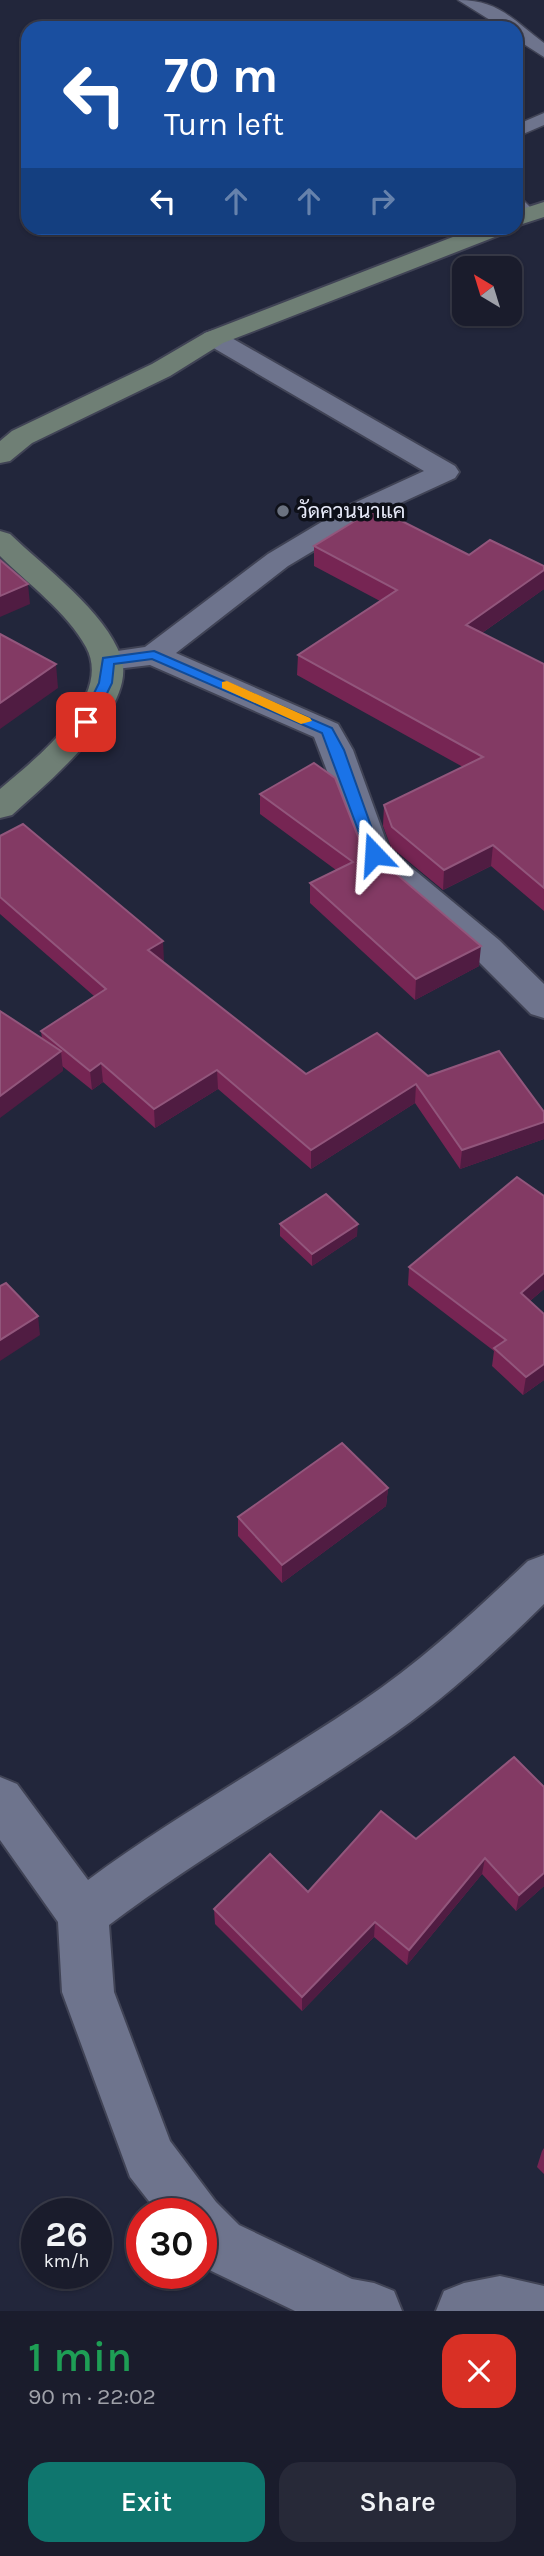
<!DOCTYPE html>
<html lang="en">
<head>
<meta charset="utf-8">
<style>
	body { margin:0; font-family:Karla,Sarabun,sans-serif; background:#272938; color:#f1f3f6; height:100vh; display:flex; flex-direction:column; font-size:26px; white-space:nowrap }
	* { box-sizing:border-box; margin:0 }
	p { font-size:23px; color:#9fa1a9 }
	.icon { flex:none; width:38px; height:38px; fill:none; stroke:currentColor; stroke-width:2; stroke-linecap:round; stroke-linejoin:round }
	.map { position:relative; height:2311px; overflow:hidden }
	.panel { display:flex; flex-direction:column; background:#1a1c2c; flex:1 }
	.panel>* { flex:none }
	.banner { position:absolute; left:21px; top:21px; width:502px; height:214px; border-radius:21px; box-shadow:0 2px 5px #0004,0 0 0 2px #383a48; background:#1a4fa0; color:#fff; overflow:hidden }
	.needle { width:46px; rotate:322deg }
	.controls { position:absolute; left:452px; top:256px; display:grid; gap:14px }
	.controls a { display:grid; place-items:center; width:70px; height:70px; border-radius:14px; background:#1a1c2c; box-shadow:0 2px 5px #0004,0 0 0 2px #383a48; font-size:35px }
	.speed { position:absolute; left:21px; top:2198px; display:flex; gap:14px; font-size:35px; font-weight:700; text-align:center }
	.speed>* { display:grid; place-content:center; width:91px; height:91px; border-radius:50%; background:#1a1c2c; box-shadow:0 2px 5px #0004,0 0 0 2px #383a48; line-height:1 }
	.speed small { font-size:18px; font-weight:400 }
	.speed .limit { border:10px solid #d22; background:#fff; color:#111 }
	.pin { position:absolute; display:grid; place-items:center; width:60px; height:60px; color:#fff; margin:-30px; border-radius:14px; box-shadow:0 4px 10px #0006 }
	.me { position:absolute; width:77px; margin:-38px; rotate:340deg; stroke-linejoin:round; filter:drop-shadow(0 0 5px #0008) }
	.turn { display:flex; align-items:center; gap:24px; height:147px; padding:0 28px; font-size:32px }
	.turn .icon { width:91px; height:91px; stroke-width:2.5 }
	.turn b { display:block; font-size:49px; line-height:60px }
	.lanes { display:flex; align-items:center; height:66px; padding:0 28px; background:#0003; justify-content:center; gap:35px; direction:ltr }
	.lanes .off { opacity:.35 }
	.round { display:grid; place-items:center; flex:none; width:74px; height:74px; border-radius:21px; background:#272938 }
	.head { display:flex; align-items:center; justify-content:space-between; height:119px; padding:0 28px }
	h1 { font-size:42px; font-weight:600; line-height:52px; color:#1e9e55 }
	.cta { display:flex; gap:14px; margin-top:auto; padding:14px 28px }
	.cta a { flex:1; height:80px; border-radius:21px; background:#0f766e; color:#fff; font-size:28px; font-weight:600; line-height:80px; text-align:center }
	.cta a+a { background:#272938; color:#f1f3f6 }
	.map>svg:first-child { display:block }
	.lines { fill:none; stroke-linecap:round; stroke-linejoin:round }
	.lane-casing { stroke:#404355; stroke-width:3 }
	.street-casing { stroke:#404355; stroke-width:4 }
	.secondary-casing { stroke:#404355; stroke-width:4 }
	.lane { fill:#6e748d; fill-rule:evenodd }
	.street { fill:#6e748d; fill-rule:evenodd }
	.secondary { fill:#6f7f75; fill-rule:evenodd }
	.wall { fill:#762553 }
	.shaded-wall { fill:#501c42 }
	.building { fill:#833a64; stroke:#92567c; stroke-width:2 }
	.route { fill:#1a73e8; stroke:#114b97; stroke-width:2 }
	.slow { fill:#f59e0b }
	.worship-dot { fill:#6b7280; stroke:#0e1019; stroke-width:2.5 }
	.labels { text-anchor:middle; stroke-width:7; stroke-linejoin:round; paint-order:stroke }
	.far-poi-label { font-size:21px; fill:#e7eaf9; stroke:#0e1019; text-anchor:start }
</style>
</head>
<body>
<div class="map">
<svg width="544" height="2311" viewBox="0 0 544 2311">
	<rect width="100%" height="100%" fill="#22263b"/>
	<g class="lines">
		<g class="lane-casing">
			<path id="lane" d="M458,0C499,0 513,20 544,43V57L516,39V28H503Z
				M544,113V125L516,137V125Z
				M516,198L523,200L537,214L534,218L527,220L516,215Z"/>
		</g>
		<g class="street-casing">
			<path id="street" d="M214,330L223,333L455,466L459,472L455,478L370,517L288,566L176,653L338,724L353,750L389,849L499,940L544,984V1018L531,1014L475,958L362,862L314,737L150,665L108,670L97,668L93,661L97,654L145,647L268,554L350,505L424,471L205,343L201,338L205,333Z
				M544,1555V1604C497,1650 449,1695 395,1733C301,1799 201,1856 109,1925L114,1992L170,2141L216,2202L239,2225L352,2279L374,2283L394,2291L402,2311H295L201,2266V2214H159L130,2177L62,1992L58,1922L0,1840V1777L17,1784L88,1880C176,1815 271,1763 361,1702C422,1661 475,1611 528,1561Z
				M500,2276L544,2286V2311H436L444,2291L464,2283Z"/>
		</g>
		<g class="secondary-casing">
			<path id="secondary" d="M544,202V217L516,226V211Z
				M476,228H508L505,233L223,343L170,376L32,443L10,461L0,463V441L12,431L152,364L205,333Z
				M0,531L10,534C44,567 106,612 121,657C139,708 45,785 12,815L0,818V789C34,760 114,698 86,647C67,612 28,584 0,556Z"/>
		</g>
		<use href="#lane" class="lane"/>
		<use href="#street" class="street"/>
		<use href="#secondary" class="secondary"/>
	</g>
	<path class="wall" d="M314,546L469,555L544,566V589L482,633L544,664V911L491,866L443,890L391,847L383,826L384,805L463,767L297,675L298,655L380,601L314,566Z
		M260,794L361,844L479,966L415,1000L310,903V883L336,870L260,814Z
		M0,836L164,960L162,961L306,1074L428,1076L544,1112V1139L460,1169L415,1103L311,1169L218,1089L155,1128L103,1082L92,1090L62,1066L63,1071L42,1039L41,1031L94,996L0,914Z
		M544,1196V1289L530,1301L544,1314V1380L523,1395L492,1366L494,1351L408,1285L409,1267Z
		M280,1224L357,1236L312,1266L280,1236Z
		M388,1488L386,1506L282,1583L238,1536V1517Z
		M544,1787V1886L516,1911L482,1874L407,1965L374,1937L302,2011L215,1924L214,1909L308,1892L416,1839Z
		M544,2148V2174L537,2167L542,2151Z"/>
	<path class="shaded-wall" d="M544,570V589L465,645L466,625Z
		M28,584L30,604L0,617V596Z
		M56,664L58,688L0,729V703Z
		M493,845L491,866L443,890L444,870Z
		M163,941L164,960L149,969L148,950Z
		M481,946L479,966L415,1000L416,979Z
		M61,1051L63,1071L0,1118V1096Z
		M101,1063L103,1082L92,1090L90,1071Z
		M217,1070L218,1089L155,1128L154,1109Z
		M416,1084L415,1103L311,1169V1150Z
		M544,1122V1139L460,1169L462,1150Z
		M358,1224L357,1236L312,1266V1254Z
		M544,1273V1289L518,1311L521,1293Z
		M38,1316L40,1335L0,1361V1340Z
		M544,1364V1380L523,1395L526,1377Z
		M388,1488L386,1506L282,1583V1565Z
		M485,1858L482,1874L407,1965L409,1950Z
		M544,1873V1886L516,1911L519,1895Z
		M375,1922L374,1937L302,2011V1997Z"/>
	<path class="building" d="M376,508L469,555L490,540L544,566V570L466,625L544,664V888L493,845L444,870L392,827L384,805L483,757L298,655L397,590L314,546Z
		M0,560L28,584L0,596Z
		M0,634L56,664L0,703Z
		M314,763L335,778L361,844L481,946L416,979L310,883L353,862L260,794Z
		M23,824L163,941L148,950L306,1074L377,1033L428,1076L499,1051L544,1112V1122L462,1150L416,1084L311,1150L217,1070L154,1109L101,1063L90,1071L41,1031L106,989L0,897V836Z
		M0,1011L61,1051L0,1096Z
		M517,1177L544,1196V1273L521,1293L544,1314V1364L526,1377L494,1348L506,1340L409,1267Z
		M326,1194L358,1224L312,1254L280,1224Z
		M6,1283L38,1316L0,1340V1286Z
		M342,1443L388,1488L282,1565L238,1517Z
		M514,1757L544,1787V1873L519,1895L485,1858L409,1950L375,1922L302,1997L214,1909L270,1854L308,1892L381,1811L416,1839Z"/>
	<path class="route" d="M154,651L332,728L344,750L381,854L379,857L374,858L367,854L322,733L299,723L152,659L114,664L112,683L93,722L82,725L80,722L99,683L103,658Z"/>
	<path class="slow" d="M227,681L310,718L312,721L301,724L222,688V682Z"/>
	<circle class="worship-dot" cx="283" cy="511" r="7"/>
	<g class="labels">
		<g class="far-poi-label">
			<text x="297" y="518">วัดควนนาแค</text>
		</g>
	</g>
</svg>
<div class="controls">
<a><svg class="needle" viewBox="-14 -14 28 28"><path d="M0-13l5 13h-10z" fill="#e53935"/><path d="M0 13l5-13h-10z" fill="#9fa1a9"/></svg></a>
</div>
<div class="speed"><div>26<small>km/h</small></div><div class="limit">30</div></div>
<div class="pin" style="left:86px;top:722px;background:#d93025"><svg class="icon" aria-label="arrive" viewBox="0 0 24 24"><path d="M6 21V4h12l-3 4 3 4H6"/></svg></div>
<svg class="me" style="left:374px;top:854px" viewBox="-20 -20 40 40"><path d="M0-17L14 15 0 8-14 15z" fill="#1a73e8" stroke="#fff" stroke-width="4"/></svg>
<div class="banner">
<div class="turn"><svg class="icon" aria-label="left" viewBox="0 0 24 24"><path d="M17 20v-9H6M10 6l-5 5 5 5"/></svg><div><b>70 m</b>Turn left</div></div>
<div class="lanes"><svg class="icon" aria-label="left" viewBox="0 0 24 24"><path d="M17 20v-9H6M10 6l-5 5 5 5"/></svg><svg class="icon off" aria-label="ahead" viewBox="0 0 24 24"><path d="M12 20V5M6 11l6-6 6 6"/></svg><svg class="icon off" aria-label="ahead" viewBox="0 0 24 24"><path d="M12 20V5M6 11l6-6 6 6"/></svg><svg class="icon off" aria-label="right" viewBox="0 0 24 24"><path d="M7 20v-9h11M14 6l5 5-5 5"/></svg></div>
</div>
</div>
<section class="panel">
<div class="head"><div><h1>1 min</h1><p>90 m · 22:02</p></div><a class="round" style="background:#d93025;color:#fff"><svg class="icon" aria-label="close" viewBox="0 0 24 24"><path d="M6 6l12 12M18 6L6 18"/></svg></a></div>
<div class="cta"><a>Exit</a><a>Share</a></div>
</section>
</body>
</html>
